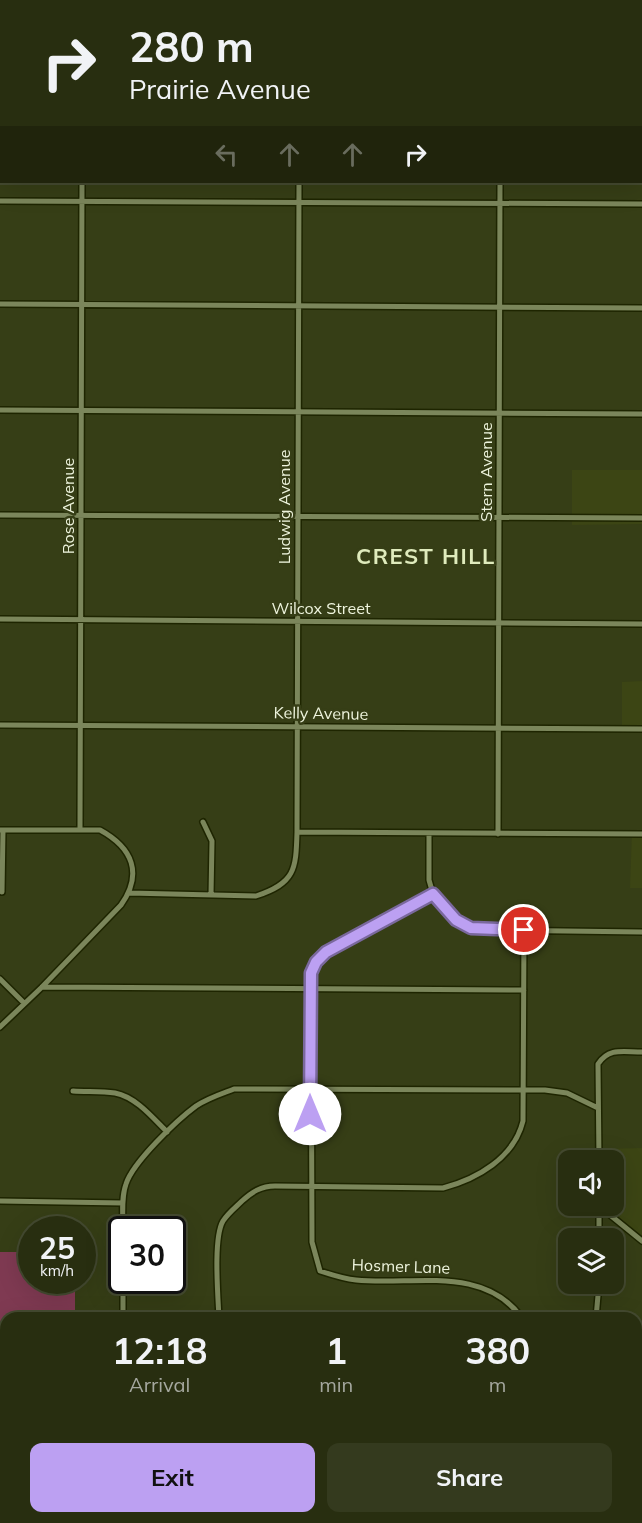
<!DOCTYPE html>
<html lang="en">
<head>
<meta charset="utf-8">
<style>
	body { margin:0; font-family:Mulish,sans-serif; background:#343a1e; color:#f1f3f6; height:100vh; display:flex; flex-direction:column; font-size:22px; white-space:nowrap }
	* { box-sizing:border-box; margin:0 }
	p { font-size:20px; color:#a5a89f }
	.icon { flex:none; width:33px; height:33px; fill:none; stroke:currentColor; stroke-width:2; stroke-linecap:round; stroke-linejoin:round }
	.map { position:relative; flex:1; overflow:hidden }
	.sheet { position:absolute; left:0px; top:1312px; width:642px; height:212px; display:flex; flex-direction:column; background:#282e10; border-radius:18px 18px 0 0; box-shadow:0 6px 24px #0002,0 0 0 2px #444a30 }
	.sheet>* { flex:none }
	.banner { position:absolute; left:0px; top:0px; width:642px; height:183px; box-shadow:0 6px 24px #0002,0 0 0 2px #444a30; background:#282e10; color:#f1f3f6; overflow:hidden }
	.controls { position:absolute; left:558px; top:1150px; display:grid; gap:12px }
	.controls a { display:grid; place-items:center; width:66px; height:66px; border-radius:12px; background:#282e10; box-shadow:0 6px 24px #0002,0 0 0 2px #444a30; font-size:30px }
	.speed { position:absolute; left:18px; top:1216px; display:flex; gap:12px; font-size:30px; font-weight:700; text-align:center }
	.speed>* { display:grid; place-content:center; width:78px; height:78px; border-radius:50%; background:#282e10; box-shadow:0 6px 24px #0002,0 0 0 2px #444a30; line-height:1 }
	.speed small { font-size:15px; font-weight:400 }
	.speed .limit { border:3px solid #111; border-radius:9px; background:#fff; color:#111 }
	.pin { position:absolute; display:grid; place-items:center; width:51px; height:51px; color:#fff; margin:-26px; border:3px solid #fff; border-radius:50%; box-shadow:0 2px 6px #0007 }
	.me { position:absolute; width:66px; margin:-33px; rotate:0deg; stroke-linejoin:round; filter:drop-shadow(0 0 4px #0008) }
	.turn { display:flex; align-items:center; gap:21px; height:126px; padding:0 30px; font-size:27px }
	.turn .icon { width:78px; height:78px; stroke-width:2.5 }
	.turn b { display:block; font-size:42px; line-height:51px }
	.lanes { display:flex; align-items:center; height:57px; padding:0 30px; background:#0003; justify-content:center; gap:30px; direction:ltr }
	.lanes .off { opacity:.35 }
	.eta { display:flex; justify-content:space-evenly; align-items:center; height:102px; text-align:center }
	.eta b { font-size:36px; font-weight:700; line-height:42px }
	.cta { display:flex; gap:12px; margin-top:auto; padding:12px 30px }
	.cta a { flex:1; height:69px; border-radius:12px; background:#bca0f2; color:#111; font-size:24px; font-weight:700; line-height:69px; text-align:center }
	.cta a+a { background:#343a1e; color:#f1f3f6 }
	.map>svg:first-child { display:block }
	.built { fill:#3c4514 }
	.green { fill:#7f3a52 }
	.lines { fill:none; stroke-linecap:round; stroke-linejoin:round }
	.minor-casing { stroke:#1e2500; stroke-width:8 }
	.minor { stroke:#7b865b; stroke-width:5 }
	.route-casing { stroke:#7a689d; stroke-width:15 }
	.route { stroke:#bca0f2; stroke-width:10 }
	.labels { text-anchor:middle; stroke-width:5; stroke-linejoin:round; paint-order:stroke }
	.street-label { font-size:16px; fill:#eef4dd; stroke:#363e16 }
	.district-label { font-size:22px; font-weight:bold; letter-spacing:1.5px; fill:#dfebbc; stroke:#363e16 }
</style>
</head>
<body>
<div class="map">
<svg width="642" height="1523" viewBox="0 0 642 1523">
	<rect width="100%" height="100%" fill="#363e16"/>
	<path class="built" d="M572,470H642V524L572,525Z
		M642,681V733H622V682Z
		M642,830V888H630L632,831Z
		M642,1148V1238L618,1218L610,1206H614V1161H602V1149Z"/>
	<path class="green" d="M0,1252H31L32,1281H75V1318H6V1518H75V1523H0Z"/>
	<g class="lines">
		<g class="minor-casing">
			<path id="minor" d="M83,2V0
				M300,2V0
				M500,2V0
				M640,100H642
				M0,138L2,139
				M0,201L642,204
				M0,304L642,308
				M0,410L642,414
				M0,515L642,518
				M0,619L642,624
				M0,725L642,729
				M203,822L212,841L211,895
				M0,830H100C133,848 143,874 121,905L42,987L0,1027
				M80,830L82,182
				M297,832L642,834
				M429,833V880L433,894L456,920L471,928L488,930L642,932
				M498,834L500,182
				M2,892L3,830
				M129,893L256,896C295,883 296,870 297,832L299,182
				M433,894L326,952L316,962L311,973L312,1242L320,1271C332,1275 344,1279 356,1280C412,1286 483,1264 522,1318
				M0,979L24,1003
				M42,987L524,990
				M73,1091C86,1092 101,1091 115,1093C136,1097 153,1118 167,1132
				M599,1161L598,1064C609,1047 624,1052 642,1052
				M0,1201L123,1203
				M599,1206L642,1241
				M123,1230C123,1215 121,1198 126,1184C133,1162 177,1120 196,1106C208,1098 221,1094 234,1089L545,1090L567,1093L598,1108
				M599,1239V1206
				M123,1281V1318
				M219,1318C218,1296 213,1238 223,1221C228,1213 236,1207 242,1201C252,1192 261,1186 275,1186L443,1188C477,1179 514,1158 523,1121L524,930
				M596,1318L599,1284
				M636,1454L642,1457
				M172,1518L176,1523
				M135,1523L137,1518
				M425,1523V1518"/>
		</g>
		<use href="#minor" class="minor"/>
	</g>
	<g class="lines">
		<g class="route-casing">
			<path id="route" d="M310,1114L311,973L316,962L326,952L433,894L456,920L471,928L524,930"/>
		</g>
		<use href="#route" class="route"/>
	</g>
	<g class="labels">
		<g class="street-label">
			<text transform="translate(486 472) rotate(-90)" y="6">Stern Avenue</text>
			<text transform="translate(68 506) rotate(-90)" y="6">Rose Avenue</text>
			<text transform="translate(284 507) rotate(-90)" y="6">Ludwig Avenue</text>
			<text x="321" y="614">Wilcox Street</text>
			<text transform="translate(321 713) rotate(1)" y="6">Kelly Avenue</text>
			<text transform="translate(401 1266) rotate(2)" y="6">Hosmer Lane</text>
		</g>
		<g class="district-label">
			<text x="426" y="564">CREST HILL</text>
		</g>
	</g>
</svg>
<div class="controls">
<a><svg class="icon" aria-label="sound" viewBox="0 0 24 24"><path d="M4 9h4l5-4v14l-5-4H4zM17 9q2 3 0 6"/></svg></a>
<a><svg class="icon" aria-label="layers" viewBox="0 0 24 24"><path d="M12 4l9 5-9 5-9-5zM3 14l9 5 9-5"/></svg></a>
</div>
<div class="speed"><div>25<small>km/h</small></div><div class="limit">30</div></div>
<div class="pin" style="left:524px;top:930px;background:#d93025"><svg class="icon" aria-label="arrive" viewBox="0 0 24 24"><path d="M6 21V4h12l-3 4 3 4H6"/></svg></div>
<svg class="me" style="left:310px;top:1114px" viewBox="-20 -20 40 40"><circle r="19" fill="#fff"/><path d="M0-13L10 11 0 6-10 11z" fill="#bca0f2"/></svg>
<div class="banner">
<div class="turn"><svg class="icon" aria-label="right" viewBox="0 0 24 24"><path d="M7 20v-9h11M14 6l5 5-5 5"/></svg><div><b>280 m</b>Prairie Avenue</div></div>
<div class="lanes"><svg class="icon off" aria-label="left" viewBox="0 0 24 24"><path d="M17 20v-9H6M10 6l-5 5 5 5"/></svg><svg class="icon off" aria-label="ahead" viewBox="0 0 24 24"><path d="M12 20V5M6 11l6-6 6 6"/></svg><svg class="icon off" aria-label="ahead" viewBox="0 0 24 24"><path d="M12 20V5M6 11l6-6 6 6"/></svg><svg class="icon" aria-label="right" viewBox="0 0 24 24"><path d="M7 20v-9h11M14 6l5 5-5 5"/></svg></div>
</div>
<section class="sheet">
<div class="eta">
<div><b>12:18</b><p>Arrival</p></div>
<div><b>1</b><p>min</p></div>
<div><b>380</b><p>m</p></div>
</div>
<div class="cta"><a>Exit</a><a>Share</a></div>
</section>
</div>
</body>
</html>
